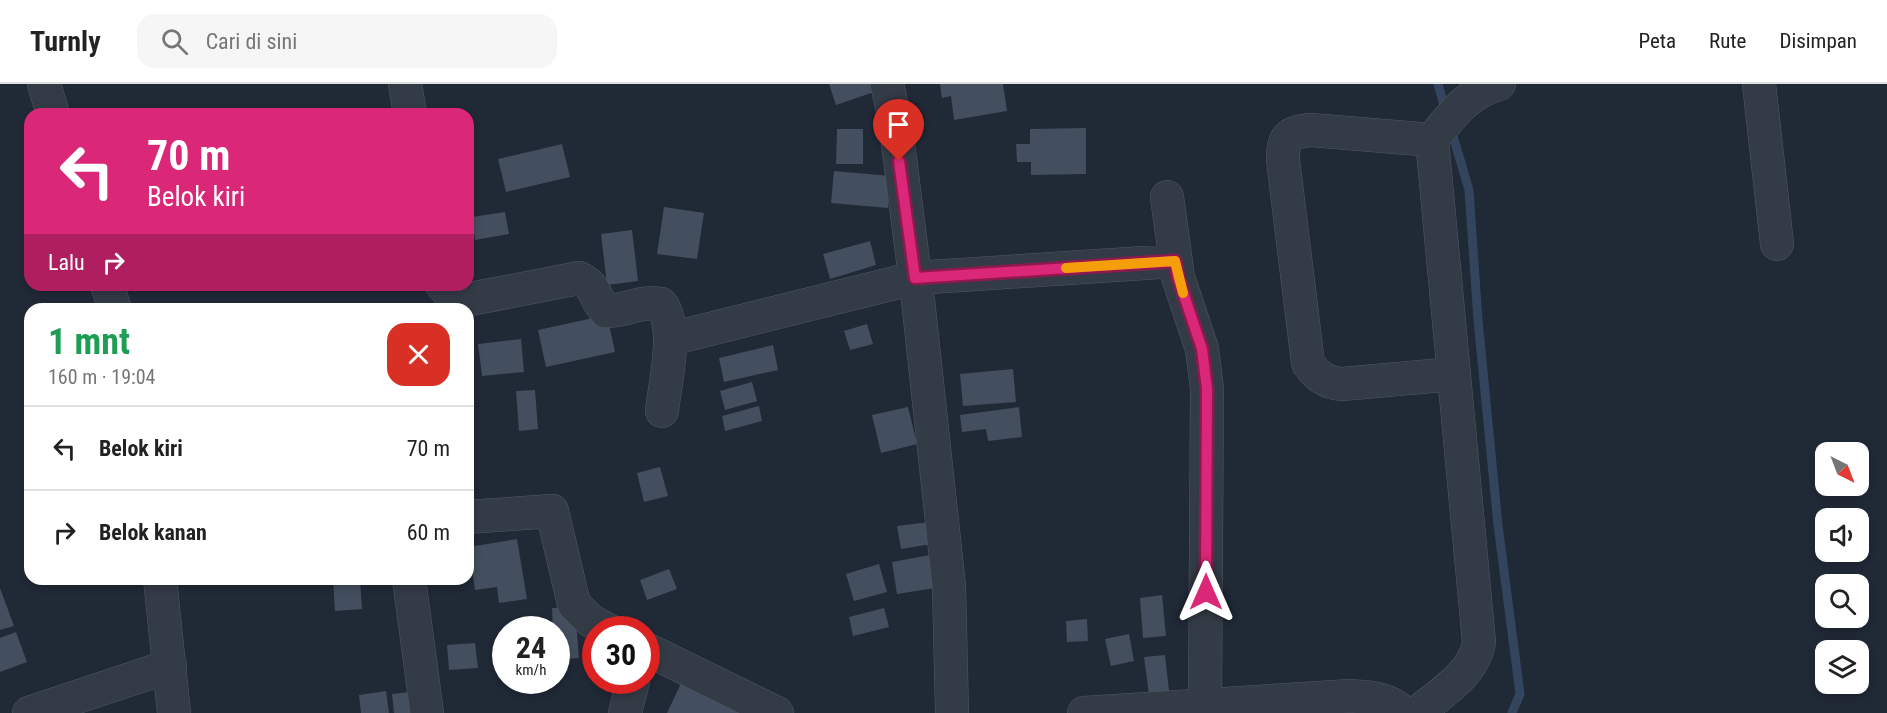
<!DOCTYPE html>
<html lang="id">
<head>
<meta charset="utf-8">
<style>
	body { margin:0; font-family:"Roboto Condensed",sans-serif; background:#f6f6f6; color:#222; height:100vh; display:flex; flex-direction:column; font-size:22px; white-space:nowrap }
	* { box-sizing:border-box; margin:0 }
	p { font-size:20px; color:#767676 }
	.icon { flex:none; width:33px; height:33px; fill:none; stroke:currentColor; stroke-width:2; stroke-linecap:round; stroke-linejoin:round }
	.map { position:relative; flex:1; overflow:hidden }
	.sheet { position:absolute; left:24px; top:219px; width:450px; height:282px; display:flex; flex-direction:column; background:#fff; border-radius:18px; box-shadow:0 3px 9px #0003 }
	.sheet>* { flex:none }
	.banner { position:absolute; left:24px; top:24px; width:450px; height:183px; border-radius:18px; box-shadow:0 3px 9px #0003; background:#db2777; color:#fff; overflow:hidden }
	.needle { width:39px; rotate:138deg }
	.tools { position:absolute; left:1815px; top:358px; display:grid; gap:12px }
	.tools a { display:grid; place-items:center; width:54px; height:54px; border-radius:12px; background:#fff; box-shadow:0 3px 9px #0003; font-size:30px }
	.speed { position:absolute; left:492px; top:532px; display:flex; gap:12px; font-size:30px; font-weight:700; text-align:center }
	.speed>* { display:grid; place-content:center; width:78px; height:78px; border-radius:50%; background:#fff; box-shadow:0 3px 9px #0003; line-height:1 }
	.speed small { font-size:15px; font-weight:400 }
	.speed .limit { border:9px solid #d22; background:#fff; color:#111 }
	.pin { position:absolute; display:grid; place-items:center; width:51px; height:51px; color:#fff; margin:-62px -26px; border-radius:50% 50% 50% 0; rotate:-45deg; box-shadow:0 0 6px #0007 }
	.pin .icon { rotate:45deg }
	.me { position:absolute; width:66px; margin:-33px; rotate:0deg; stroke-linejoin:round; filter:drop-shadow(0 0 4px #0008) }
	.turn { display:flex; align-items:center; gap:21px; height:126px; padding:0 24px; font-size:27px }
	.turn .icon { width:78px; height:78px; stroke-width:2.5 }
	.turn b { display:block; font-size:42px; line-height:51px }
	.then { display:flex; align-items:center; height:57px; padding:0 24px; background:#0003; gap:12px; font-size:22px }
	.round { display:grid; place-items:center; flex:none; width:63px; height:63px; border-radius:18px; background:#f6f6f6 }
	.overview { display:flex; align-items:center; justify-content:space-between; height:102px; padding:0 24px }
	h1 { font-size:36px; font-weight:700; line-height:45px; color:#1e9e55 }
	ul { padding:0; list-style:none }
	li { display:flex; align-items:center; gap:18px; height:84px; padding:0 24px; border-top:2px solid #e0e0e0 }
	li div { flex:1 }
	li b { display:block; font-size:22px }
	li em { font-style:normal }
	header { display:flex; align-items:center; gap:36px; box-sizing:border-box; height:84px; padding:0 30px; background:#fff; border-bottom:2px solid #e0e0e0 }
	header strong { font-size:28px }
	nav { display:flex; gap:33px; margin-inline-start:auto; font-size:21px }
	.search { width:420px; height:54px; background:#f6f6f6; display:flex; align-items:center; gap:15px; box-sizing:border-box; padding:0 21px; border-radius:18px; color:#767676; font-size:22px }
	.map>svg:first-child { display:block }
	.lines { fill:none; stroke-linecap:round; stroke-linejoin:round }
	.stream { stroke:#33445d; stroke-width:9 }
	.building { fill:#434e5e }
	.minor-casing { stroke:#505864; stroke-width:34 }
	.minor { stroke:#333b46; stroke-width:33 }
	.route-casing { stroke:#8e194d; stroke-width:15 }
	.route { stroke:#db2777; stroke-width:10 }
	.slow { stroke:#f59e0b; stroke-width:10 }
</style>
</head>
<body>
<header>
<strong>Turnly</strong>
<div class="search"><svg class="icon" aria-label="search" viewBox="0 0 24 24"><circle cx="10" cy="10" r="6"/><path d="M15 15l6 6"/></svg>Cari di sini</div>
<nav><a>Peta</a><a>Rute</a><a>Disimpan</a></nav>
</header>
<div class="map">
<svg width="1887" height="629" viewBox="0 0 1887 629">
	<rect width="100%" height="100%" fill="#202936"/>
	<g class="lines">
		<path class="stream" d="M1438,0L1446,29
			M1451,45L1469,106L1478,236L1498,441L1520,610L1512,629"/>
	</g>
	<path class="building" d="M829,0H872L874,8L836,21Z
		M940,0H1003L1007,27L954,36L951,12L942,14Z
		M1086,44V90L1031,91V78H1017L1016,60H1030V45Z
		M837,45H863V80H836Z
		M562,60L570,93L506,108L498,75Z
		M834,87L891,92L888,124L831,119Z
		M664,123L704,129L697,175L657,170Z
		M505,128L509,150L475,156L472,133Z
		M632,146L638,197L607,201L601,150Z
		M870,157L876,181L830,195L823,170Z
		M607,231L615,268L546,283L538,246Z
		M867,240L873,260L850,266L844,247Z
		M521,255L524,288L482,292L478,260Z
		M773,261L778,286L724,298L719,274Z
		M1013,285L1016,318L963,322L960,290Z
		M752,298L757,317L725,326L720,307Z
		M535,306L538,345L519,347L516,307Z
		M759,322L762,337L725,347L722,332Z
		M908,323L917,360L881,369L872,331Z
		M1019,323L1022,353L988,357L986,345L962,348L960,331Z
		M660,383L668,412L644,418L637,389Z
		M929,438L932,460L901,465L897,442Z
		M517,455L527,515L499,519L497,503L475,506L469,463Z
		M930,471L935,504L897,510L892,478Z
		M879,480L887,508L854,517L846,490Z
		M669,485L677,505L647,516L640,496Z
		M333,495H360L362,525L335,527Z
		M0,504L14,542L0,546Z
		M1162,511L1166,552L1143,554L1140,514Z
		M575,523L579,574L556,576V546H553L552,524Z
		M884,524L889,543L853,552L849,533Z
		M1087,535L1088,557L1067,558L1066,537Z
		M16,548L27,578L0,588V554Z
		M1129,550L1134,577L1111,582L1105,555Z
		M475,559L478,584L449,586L447,561Z
		M1165,571L1170,616L1150,618L1144,573Z
		M685,591L743,629H667Z
		M386,607L389,629H361L359,611Z
		M419,607L422,629H394L392,610Z"/>
	<g class="lines">
		<g class="minor-casing">
			<path id="minor" d="M44,0L53,30
				M405,0L410,30
				M887,0L895,36L918,216L949,502L952,629
				M1759,0L1777,160
				M1432,56L1311,46C1288,48 1283,53 1283,76L1308,279C1317,292 1326,299 1342,300L1454,290
				M1167,113L1178,193L1202,265L1207,305L1205,621
				M107,201L115,225
				M442,201L454,214L465,216L579,194C597,202 593,213 606,227C626,227 641,216 661,220C679,243 665,299 662,327
				M670,255L915,194L1175,177
				M468,433L552,427L574,520L591,537L608,546
				M160,495L174,629
				M409,495L427,629
				M646,565L777,629
				M29,629L170,582
				M625,629L633,597
				M1084,629L1350,612C1370,613 1388,614 1404,629
				M1417,629C1441,609 1474,590 1479,558L1432,56C1451,32 1468,8 1499,0"/>
		</g>
		<use href="#minor" class="minor"/>
	</g>
	<g class="lines">
		<g class="route-casing">
			<path id="route" d="M899,77L915,194L1175,177L1178,193L1202,265L1207,305L1206,508"/>
		</g>
		<use href="#route" class="route"/>
		<path class="slow" d="M1066,184L1175,177L1183,209"/>
	</g>
</svg>
<div class="tools">
<a><svg class="needle" viewBox="-14 -14 28 28"><path d="M0-13l5 13h-10z" fill="#e53935"/><path d="M0 13l5-13h-10z" fill="#767676"/></svg></a>
<a><svg class="icon" aria-label="sound" viewBox="0 0 24 24"><path d="M4 9h4l5-4v14l-5-4H4zM17 9q2 3 0 6"/></svg></a>
<a><svg class="icon" aria-label="search" viewBox="0 0 24 24"><circle cx="10" cy="10" r="6"/><path d="M15 15l6 6"/></svg></a>
<a><svg class="icon" aria-label="layers" viewBox="0 0 24 24"><path d="M12 4l9 5-9 5-9-5zM3 14l9 5 9-5"/></svg></a>
</div>
<div class="speed"><div>24<small>km/h</small></div><div class="limit">30</div></div>
<div class="pin" style="left:899px;top:77px;background:#d93025"><svg class="icon" aria-label="arrive" viewBox="0 0 24 24"><path d="M6 21V4h12l-3 4 3 4H6"/></svg></div>
<svg class="me" style="left:1206px;top:508px" viewBox="-20 -20 40 40"><path d="M0-17L14 15 0 8-14 15z" fill="#db2777" stroke="#fff" stroke-width="4"/></svg>
<div class="banner">
<div class="turn"><svg class="icon" aria-label="left" viewBox="0 0 24 24"><path d="M17 20v-9H6M10 6l-5 5 5 5"/></svg><div><b>70 m</b>Belok kiri</div></div>
<div class="then">Lalu<svg class="icon" aria-label="right" viewBox="0 0 24 24"><path d="M7 20v-9h11M14 6l5 5-5 5"/></svg></div>
</div>
<section class="sheet">
<div class="overview"><div><h1>1 mnt</h1><p>160 m · 19:04</p></div><a class="round" style="background:#d93025;color:#fff"><svg class="icon" aria-label="close" viewBox="0 0 24 24"><path d="M6 6l12 12M18 6L6 18"/></svg></a></div>
<ul>
<li><svg class="icon" aria-label="left" viewBox="0 0 24 24"><path d="M17 20v-9H6M10 6l-5 5 5 5"/></svg><div><b>Belok kiri</b></div><em>70 m</em></li>
<li><svg class="icon" aria-label="right" viewBox="0 0 24 24"><path d="M7 20v-9h11M14 6l5 5-5 5"/></svg><div><b>Belok kanan</b></div><em>60 m</em></li>
</ul>
</section>
</div>
</body>
</html>
